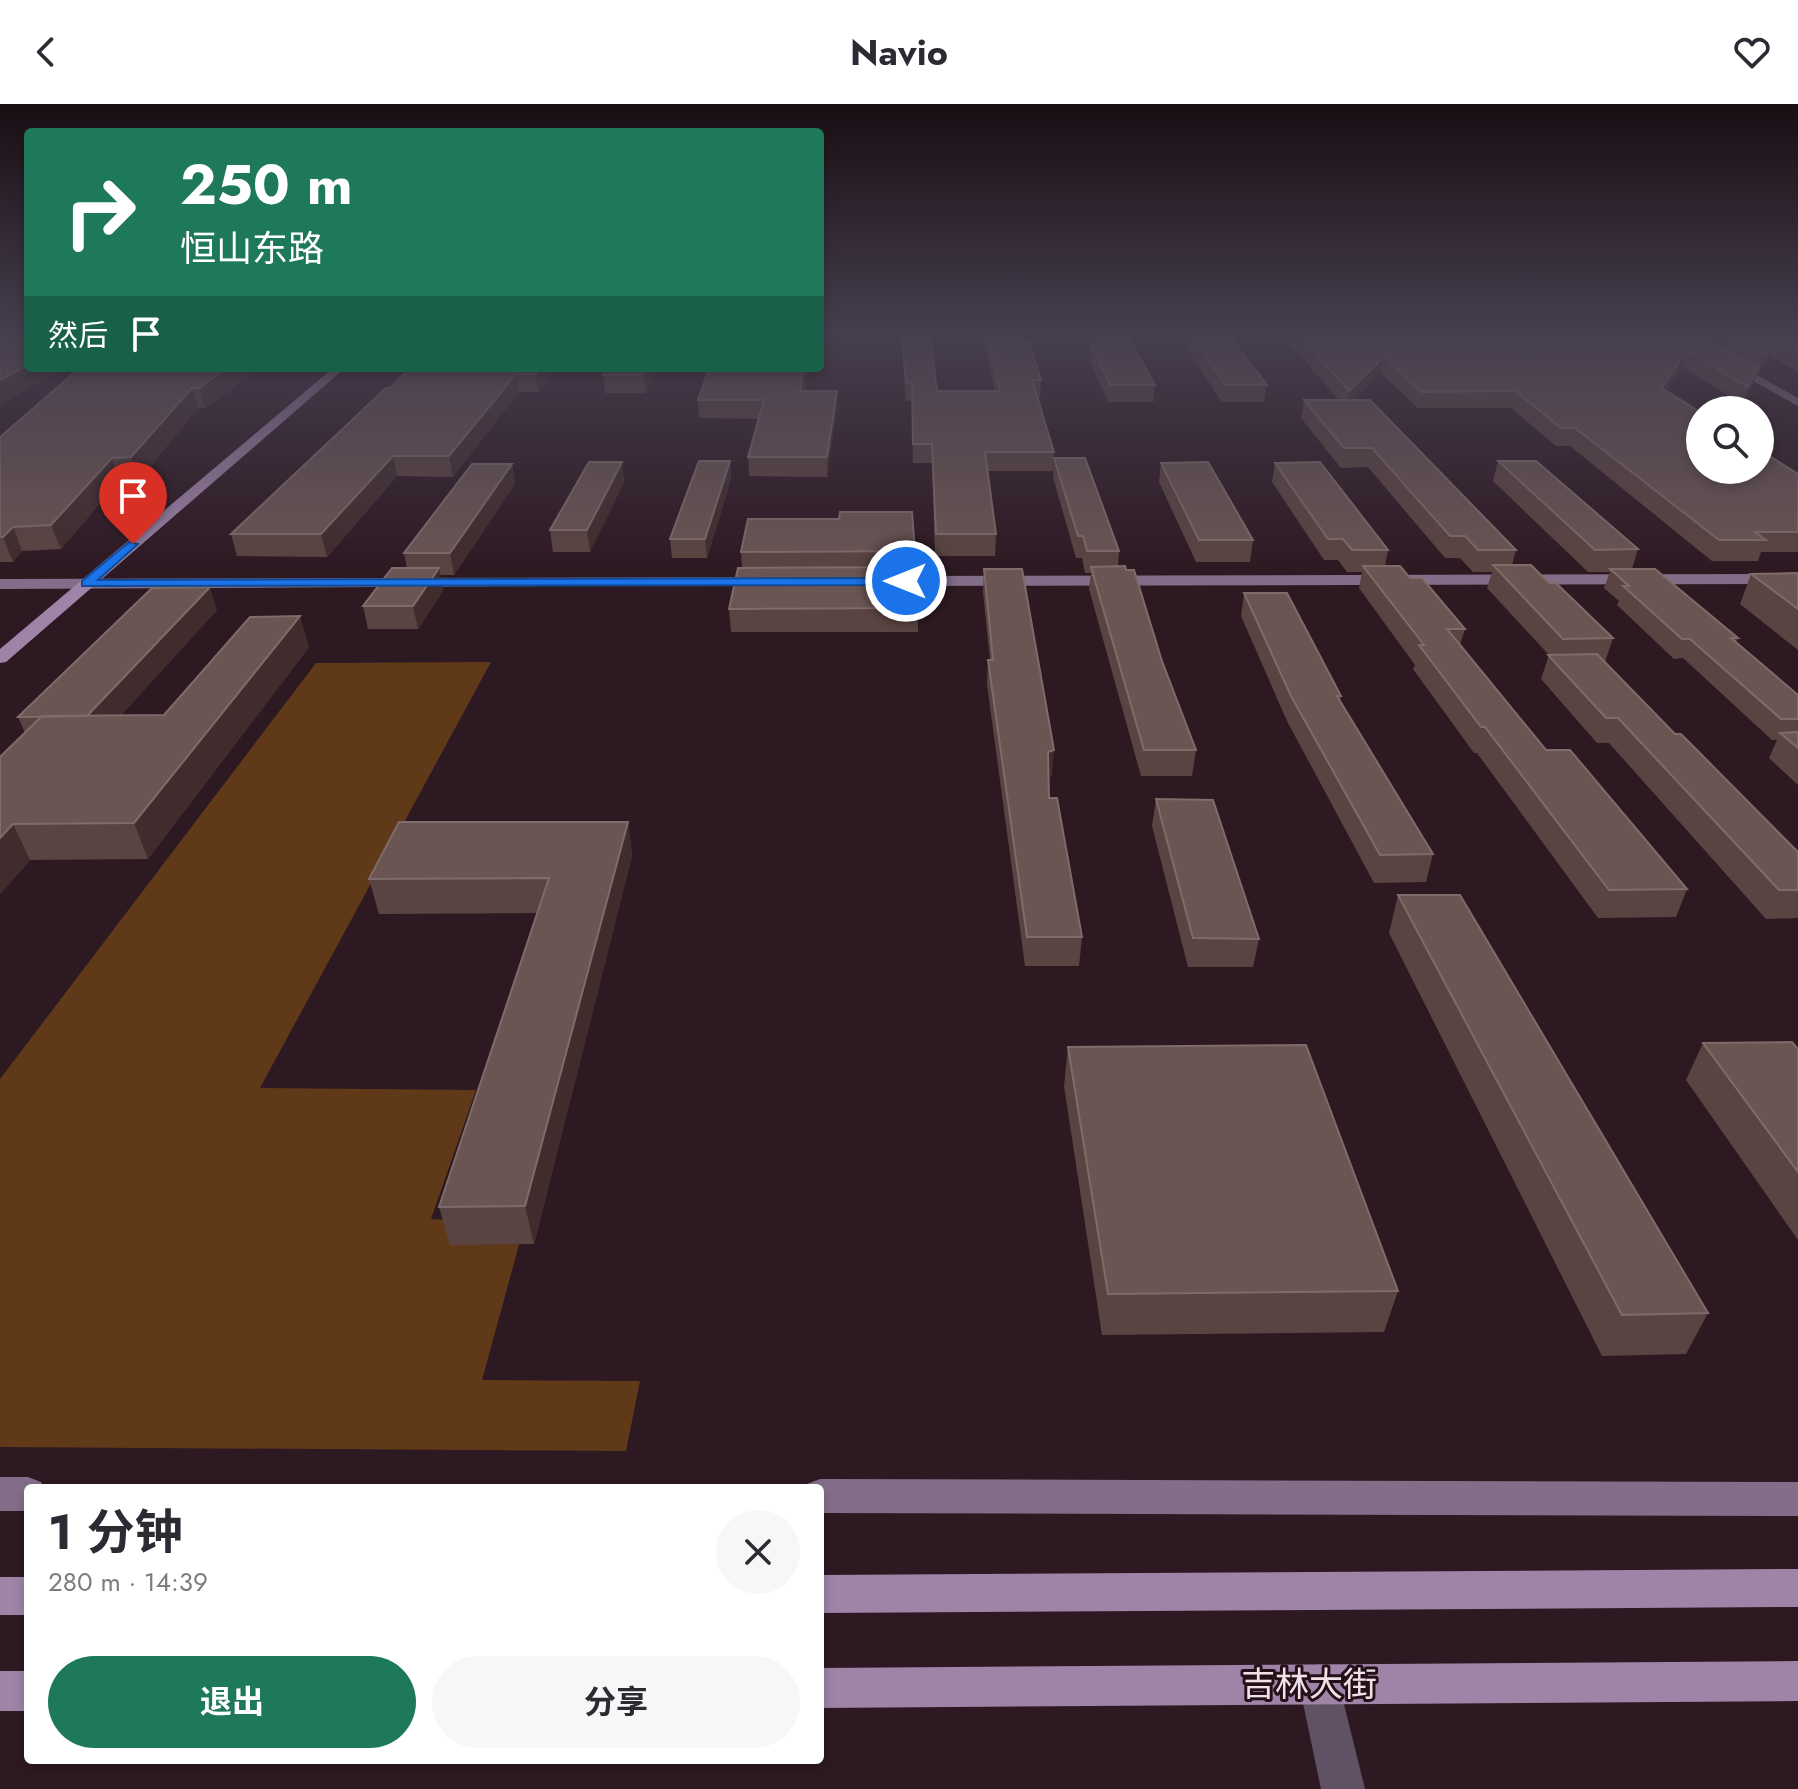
<!DOCTYPE html>
<html lang="zh">
<head>
<meta charset="utf-8">
<style>
	body { margin:0; font-family:Jost,"Noto Sans SC",sans-serif; background:#f7f7f7; color:#2b2b33; height:100vh; display:flex; flex-direction:column; font-size:30px; white-space:nowrap }
	* { box-sizing:border-box; margin:0 }
	p { font-size:26px; color:#7c7c81 }
	.icon { flex:none; width:44px; height:44px; fill:none; stroke:currentColor; stroke-width:2; stroke-linecap:round; stroke-linejoin:round }
	.map { position:relative; flex:1; overflow:hidden }
	.sheet { position:absolute; left:24px; top:1380px; width:800px; height:280px; display:flex; flex-direction:column; background:#fff; border-radius:8px; box-shadow:0 4px 12px #0003 }
	.sheet>* { flex:none }
	.banner { position:absolute; left:24px; top:24px; width:800px; height:244px; border-radius:8px; box-shadow:0 4px 12px #0003; background:#1e795a; color:#fff; overflow:hidden }
	.fabs { position:absolute; left:1686px; top:292px; display:grid; gap:16px }
	.fabs a { display:grid; place-items:center; width:88px; height:88px; border-radius:50%; background:#fff; box-shadow:0 4px 12px #0003; font-size:40px }
	.pin { position:absolute; display:grid; place-items:center; width:68px; height:68px; color:#fff; margin:-82px -34px; border-radius:50% 50% 50% 0; rotate:-45deg; box-shadow:0 0 8px #0007 }
	.pin .icon { rotate:45deg }
	.me { position:absolute; width:88px; margin:-44px; rotate:270deg; stroke-linejoin:round; filter:drop-shadow(0 0 6px #0008) }
	.turn { display:flex; align-items:center; gap:28px; height:168px; padding:0 24px; font-size:36px }
	.turn .icon { width:104px; height:104px; stroke-width:2.5 }
	.turn b { display:block; font-size:56px; line-height:68px }
	.then { display:flex; align-items:center; height:76px; padding:0 24px; background:#0003; gap:16px; font-size:30px }
	.round { display:grid; place-items:center; flex:none; width:84px; height:84px; border-radius:42px; background:#f7f7f7 }
	.summary { display:flex; align-items:center; justify-content:space-between; height:136px; padding:0 24px }
	h1 { font-size:48px; font-weight:700; line-height:60px }
	.cta { display:flex; gap:16px; margin-top:auto; padding:16px 24px }
	.cta a { flex:1; height:92px; border-radius:48px; background:#1e795a; color:#fff; font-size:32px; font-weight:700; line-height:92px; text-align:center }
	.cta a+a { background:#f7f7f7; color:#2b2b33 }
	header { display:flex; justify-content:space-between; align-items:center; height:104px; padding:0 24px; background:#fff; font-size:36px; font-weight:700 }
	.map>svg:first-child { display:block }
	.forest { fill:#603919 }
	.lines { fill:none; stroke-linecap:round; stroke-linejoin:round }
	.street { fill:#605264; fill-rule:evenodd }
	.secondary { fill:#836e8a; fill-rule:evenodd }
	.primary { fill:#9f84a8; fill-rule:evenodd }
	.wall { fill:#5a4441 }
	.shaded-wall { fill:#412c2d }
	.building { fill:#6a5553; stroke:#7f6b6a; stroke-width:2 }
	.route { fill:#1a73e8; stroke:#114b97; stroke-width:2 }
	.labels { text-anchor:middle; stroke-width:6; stroke-linejoin:round; paint-order:stroke }
	.near-street-label { font-size:34px; fill:#efe1e6; stroke:#231019 }
</style>
</head>
<body>
<header><svg class="icon" aria-label="back" viewBox="0 0 24 24"><path d="M15 5l-7 7 7 7"/></svg>Navio<svg class="icon" aria-label="heart" viewBox="0 0 24 24"><path d="M12 20l-8-8c-3-5 5-10 8-4 3-6 11-1 8 4z"/></svg></header>
<div class="map">
<svg width="1798" height="1685" viewBox="0 0 1798 1685">
	<rect width="100%" height="100%" fill="#2d1922"/>
	<path class="forest" d="M491,558L260,984L476,986L431,1115L525,1119L482,1276L640,1277L626,1347L0,1343V975L316,559Z"/>
	<g class="lines">
		<path class="street" d="M1319,1560L1333,1566L1339,1580L1365,1685H1321L1299,1580L1305,1566Z"/>
		<path class="secondary" d="M1668,229H1681L1798,294V302Z
			M1798,470V480L884,482L876,477L884,472Z
			M768,473L774,475V481L0,485V475Z
			M0,1373H28L41,1378L44,1384H28V1407H0Z
			M820,1375L1798,1378V1412L820,1409V1384H805L807,1380Z"/>
		<path class="primary" d="M333,264H345L6,558L0,559V545Z
			M1798,1465V1503L820,1509V1471Z
			M0,1473H28V1511H0Z
			M1798,1557V1597L820,1604V1564Z
			M0,1567H28V1607H0Z"/>
	</g>
	<path class="wall" d="M901,229H930L937,287H995L983,229H1019L1022,238L1041,276L1040,294H1037L1054,348L1053,367H987L996,430L995,452H935L932,359H913L912,297H906Z
		M1086,229H1126L1155,281L1153,298H1108L1089,256L1091,240Z
		M1177,229H1227L1267,281L1264,298H1222Z
		M1281,229H1798V267L1769,252L1759,269L1757,268L1753,280L1742,300L1682,263L1666,287L1798,370V448H1761L1758,457H1712L1570,342H1556L1511,304H1418L1381,269L1354,296L1516,446L1512,461L1549,479L1613,534L1605,558L1675,630L1798,748V814L1766,815L1609,639H1597L1541,575L1549,551L1487,484L1492,468H1473L1460,454H1445L1368,363L1341,364L1301,314L1304,296H1339Z
		M260,264L205,304H198L139,376L119,377L61,445L22,447L13,458H0V333Z
		M410,264H555L538,288H519L453,373L397,372L327,453L237,452L231,430L390,284Z
		M607,264H656L645,289H605L603,271Z
		M709,264H808L804,287L837,305L827,373L749,372L748,353L759,315L699,314L698,296Z
		M1054,354L1119,447L1118,462L1162,557L1196,646L1192,672H1141L1089,485L1091,469H1085L1082,454H1076L1053,373Z
		M730,357L731,375L707,454H672L670,435Z
		M1498,357L1638,445L1632,465L1738,534L1736,538L1798,591V681L1769,654L1777,636H1772L1683,554L1674,555L1617,501L1619,497L1604,484L1610,468H1588L1493,377Z
		M622,358L624,378L590,448H553L550,426Z
		M1161,359L1253,436L1250,458H1196L1159,378Z
		M1275,359L1388,446L1385,462L1410,474L1465,525L1460,541L1546,646L1687,785L1676,813L1598,814L1477,649H1474L1413,565L1415,561L1359,484L1362,468H1347L1338,456H1324L1272,378Z
		M512,360L515,380L454,471H440L443,487L418,525H368L363,502L407,464L404,449Z
		M915,447L914,463L918,504V528H731L729,505L742,463L741,448Z
		M984,465L1052,672L1049,673V694L1082,833L1079,862H1025L987,580L988,556H990L983,488Z
		M1798,469V546L1740,500L1751,470Z
		M1244,489L1341,592L1340,597L1433,750L1426,778L1374,779L1287,617L1241,512Z
		M217,506L121,611H164L309,543L148,755L30,756L0,790L25,629L18,613Z
		M1156,695L1259,835L1253,863H1188L1152,722Z
		M628,718L632,752L534,1140L450,1141L439,1103L537,809L379,810L369,775Z
		M1398,791L1708,1209L1686,1250L1602,1252L1389,829Z
		M1703,939L1798,945V1136L1686,976Z
		M1068,943L1398,1187L1384,1228L1102,1231L1064,982Z"/>
	<path class="shaded-wall" d="M1774,236L1769,252L1759,269L1765,253Z
		M1687,247L1682,263L1657,301L1662,284Z
		M1384,253L1381,269L1346,304L1349,287Z
		M28,261V264H65L0,301V276Z
		M227,264H260L205,304L199,284Z
		M540,264H555L538,288L536,270Z
		M646,264H656L645,289L643,271Z
		M804,264H808L800,305V287Z
		M1758,264L1753,280L1742,300L1748,283Z
		M516,270L519,288L453,373L449,352Z
		M192,284L198,304L139,376L131,353Z
		M837,287V305L827,373V353Z
		M393,352L397,372L327,453L321,430Z
		M112,354L119,377L61,445L51,421Z
		M730,357L731,375L707,454L705,435Z
		M622,358L624,378L590,448L587,426Z
		M512,360L515,380L454,471L450,449Z
		M13,423L22,447L13,458L3,433Z
		M439,464L443,487L418,525L413,502Z
		M210,483L217,506L96,638L86,612Z
		M300,512L309,543L148,755L134,719Z
		M1054,646L1052,672L1047,675L1048,648Z
		M628,718L632,752L534,1140L525,1102Z
		M13,720L30,756L0,790V734Z"/>
	<path class="building" d="M0,229H28V261L0,276Z
		M902,229H930L937,287H1000L987,229H1019L1022,238H1029L1041,276H1032L1054,348H985L996,430H936L932,340H913L912,279H906Z
		M1095,229H1126L1155,281H1110L1091,240H1100Z
		M1190,229H1227L1267,281H1225Z
		M1297,229H1694L1758,264L1748,283L1687,247L1662,284L1700,308V366H1760V346L1798,370V428H1755L1766,436H1719L1575,324H1561L1515,287L1421,288L1384,253L1349,287Z
		M1720,229H1798V248L1774,236L1765,253Z
		M80,264H227L199,284H192L131,353L112,354L51,421L13,423L3,433H0V333Z
		M410,264H540L536,270H516L449,352H393L321,430H231L386,284H390Z
		M607,264H646L643,271H603Z
		M709,264H804L800,287H837L827,353H748L764,296H698Z
		M1304,296H1370L1516,446H1478L1465,432H1450L1372,344H1344Z
		M1054,354H1085L1119,447H1087L1083,432H1078Z
		M699,357H730L705,435H670Z
		M1498,357H1536L1638,445L1595,446Z
		M589,358H622L587,426H550Z
		M1208,358L1253,436H1199L1161,359Z
		M1320,358L1388,446H1352L1343,435H1328L1275,359Z
		M472,360H512L450,449H404Z
		M840,408H912L915,447L741,448L748,415H839Z
		M1493,461H1531L1549,479H1556L1613,534L1563,535Z
		M1125,462L1126,466H1134L1162,557L1196,646H1144L1091,463Z
		M1363,462H1400L1410,474H1422L1465,525H1447L1546,646H1570L1687,785L1609,786L1485,623H1481L1419,541H1424Z
		M915,463L918,504L729,505L738,464Z
		M392,464H439L413,502H363Z
		M984,465H1022L1054,646L1048,648L1049,694H1057L1082,833H1027L988,556H993Z
		M1610,465H1655L1738,534H1731L1798,591V615H1781L1690,535H1682L1623,482H1629Z
		M1798,469V505L1751,470Z
		M210,483L87,612L18,613L152,484Z
		M1244,489H1287L1341,592H1337L1433,750L1380,751L1291,592Z
		M300,512L134,719L13,720L0,734V653L42,612L164,611L250,513Z
		M1597,550L1675,630H1681L1798,748V786H1779L1618,614H1606L1548,551Z
		M1798,628V644L1780,629Z
		M1156,695L1213,696L1259,835L1193,834Z
		M399,718H628L525,1102L439,1103L549,774L369,775Z
		M1398,791H1460L1708,1209L1622,1211Z
		M1792,938L1798,945V1068L1703,939Z
		M1306,941L1398,1187L1108,1190L1068,943Z"/>
	<linearGradient id="sky" x2="0" y2="1"><stop stop-color="#190e13"/><stop offset="0.49" stop-color="#463e4f"/><stop offset="1" stop-color="#463e4f" stop-opacity="0"/></linearGradient>
	<rect width="1798" height="465" fill="url(#sky)"/>
	<path class="route" d="M129,438L138,440L98,476L906,474L912,477L906,481L82,482V477Z"/>
	<g class="labels">
		<g class="near-street-label">
			<text x="1309" y="1592">吉林大街</text>
		</g>
	</g>
</svg>
<div class="fabs">
<a><svg class="icon" aria-label="search" viewBox="0 0 24 24"><circle cx="10" cy="10" r="6"/><path d="M15 15l6 6"/></svg></a>
</div>
<div class="pin" style="left:133px;top:440px;background:#d93025"><svg class="icon" aria-label="arrive" viewBox="0 0 24 24"><path d="M6 21V4h12l-3 4 3 4H6"/></svg></div>
<svg class="me" style="left:906px;top:477px" viewBox="-20 -20 40 40"><circle r="17" fill="#1a73e8" stroke="#fff" stroke-width="3"/><path d="M0-11L8 9 0 5-8 9z" fill="#fff"/></svg>
<div class="banner">
<div class="turn"><svg class="icon" aria-label="right" viewBox="0 0 24 24"><path d="M7 20v-9h11M14 6l5 5-5 5"/></svg><div><b>250 m</b>恒山东路</div></div>
<div class="then">然后<svg class="icon" aria-label="arrive" viewBox="0 0 24 24"><path d="M6 21V4h12l-3 4 3 4H6"/></svg></div>
</div>
<section class="sheet">
<div class="summary"><div><h1>1 分钟</h1><p>280 m · 14:39</p></div><a class="round"><svg class="icon" aria-label="close" viewBox="0 0 24 24"><path d="M6 6l12 12M18 6L6 18"/></svg></a></div>
<div class="cta"><a>退出</a><a>分享</a></div>
</section>
</div>
</body>
</html>
